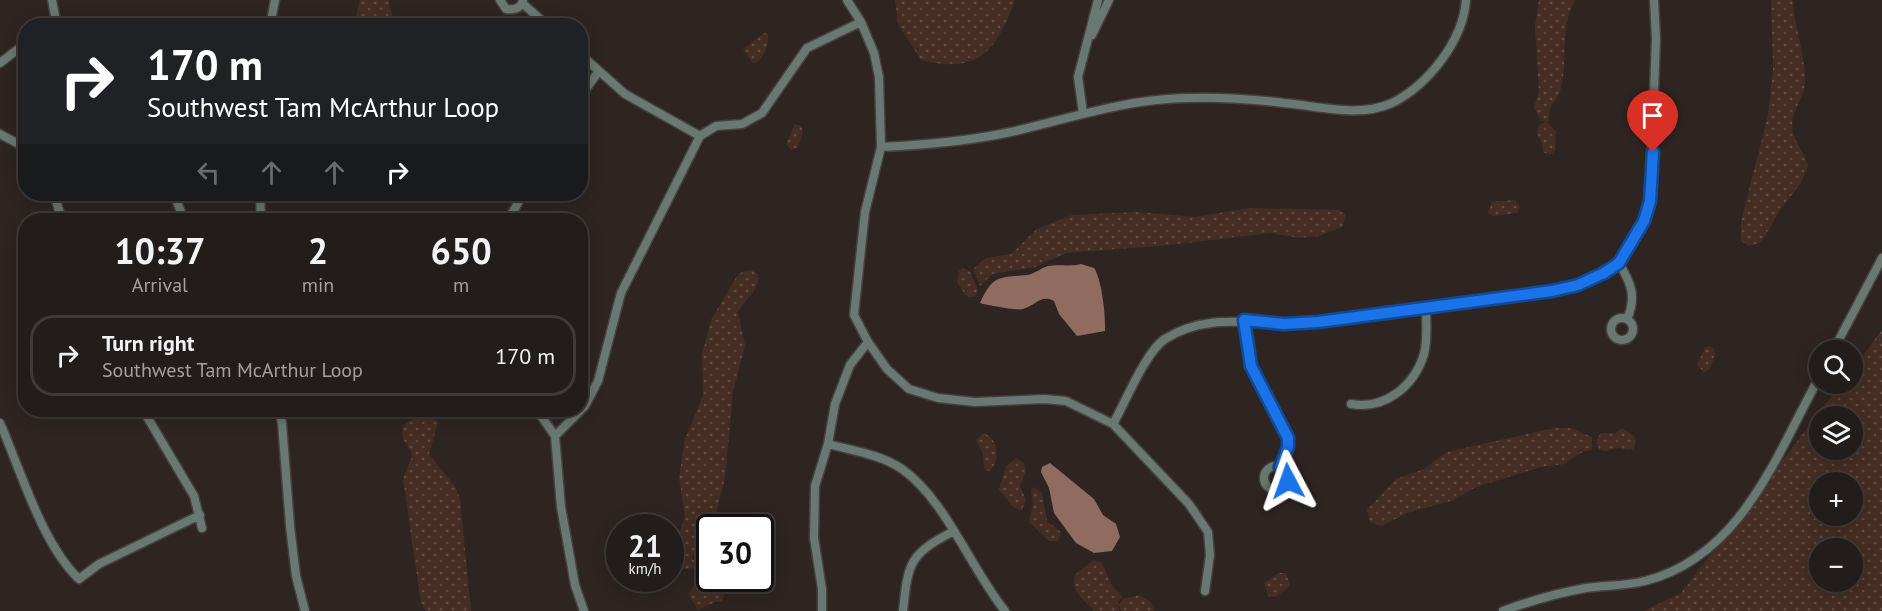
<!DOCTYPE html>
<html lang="en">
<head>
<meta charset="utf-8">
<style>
	body { margin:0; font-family:"PT Sans",sans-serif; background:#2e2927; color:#f1f3f6; height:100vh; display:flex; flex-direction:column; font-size:22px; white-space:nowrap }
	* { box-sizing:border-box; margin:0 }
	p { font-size:20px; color:#a2a1a2 }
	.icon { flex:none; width:33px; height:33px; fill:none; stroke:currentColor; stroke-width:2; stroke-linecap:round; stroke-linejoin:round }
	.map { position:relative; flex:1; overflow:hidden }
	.side { position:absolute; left:18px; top:213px; width:570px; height:204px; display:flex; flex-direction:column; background:#221c1a; border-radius:24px; box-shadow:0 3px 15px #0003,0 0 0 2px #3f3a39 }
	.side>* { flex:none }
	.banner { position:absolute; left:18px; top:18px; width:570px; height:183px; border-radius:24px; box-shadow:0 3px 15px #0003,0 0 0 2px #3f3a39; background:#202124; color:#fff; overflow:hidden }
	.controls { position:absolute; left:1809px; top:340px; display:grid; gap:12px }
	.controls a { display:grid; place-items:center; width:54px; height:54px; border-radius:50%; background:#221c1a; box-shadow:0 3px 15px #0003,0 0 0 2px #3f3a39; font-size:30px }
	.speed { position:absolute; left:606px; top:514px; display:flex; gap:12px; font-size:30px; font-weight:700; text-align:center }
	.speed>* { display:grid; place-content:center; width:78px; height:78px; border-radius:50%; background:#221c1a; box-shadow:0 3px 15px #0003,0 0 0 2px #3f3a39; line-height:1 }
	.speed small { font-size:15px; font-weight:400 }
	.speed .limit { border:3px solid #111; border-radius:9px; background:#fff; color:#111 }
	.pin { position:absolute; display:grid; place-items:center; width:51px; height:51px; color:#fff; margin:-62px -26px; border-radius:50% 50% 50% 0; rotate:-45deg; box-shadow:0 0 6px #0007 }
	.pin .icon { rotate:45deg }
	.me { position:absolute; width:66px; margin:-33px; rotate:356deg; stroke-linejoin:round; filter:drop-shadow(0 0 4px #0008) }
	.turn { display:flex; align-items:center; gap:21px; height:126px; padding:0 30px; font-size:27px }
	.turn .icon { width:78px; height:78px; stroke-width:2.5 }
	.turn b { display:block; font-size:42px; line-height:51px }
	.lanes { display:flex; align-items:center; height:57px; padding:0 30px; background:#0003; justify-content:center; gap:30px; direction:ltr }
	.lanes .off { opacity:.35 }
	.eta { display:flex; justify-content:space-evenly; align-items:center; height:102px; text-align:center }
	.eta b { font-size:36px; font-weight:800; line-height:42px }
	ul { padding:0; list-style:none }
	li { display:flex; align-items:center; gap:18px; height:81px; margin:0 12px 9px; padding:0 18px; border:3px solid #3f3a39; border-radius:24px }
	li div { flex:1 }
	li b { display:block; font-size:22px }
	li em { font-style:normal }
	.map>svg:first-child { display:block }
	.grass { fill:url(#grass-dots); fill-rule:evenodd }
	.water { fill:#8f6c5f }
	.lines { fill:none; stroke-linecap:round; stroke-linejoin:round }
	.minor-casing { stroke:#49403d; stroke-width:11 }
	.minor { stroke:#687872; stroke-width:8 }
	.route-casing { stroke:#114b97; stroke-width:15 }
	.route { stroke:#1a73e8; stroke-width:10 }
</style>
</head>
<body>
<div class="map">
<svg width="1882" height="611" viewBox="0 0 1882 611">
	<defs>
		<pattern id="grass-dots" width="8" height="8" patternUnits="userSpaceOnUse" patternTransform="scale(1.5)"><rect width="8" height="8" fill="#462d23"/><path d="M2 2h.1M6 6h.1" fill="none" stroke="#614b43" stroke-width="1.8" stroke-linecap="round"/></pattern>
	</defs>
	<rect width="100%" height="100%" fill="#2e2522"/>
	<path class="grass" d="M360,0H388L395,25H354Z
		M895,0H1015C997,50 979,75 921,60L898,24Z
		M1539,0H1575C1559,29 1569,61 1560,91C1556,103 1547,106 1549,121H1546L1556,132L1555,151L1550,155L1543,152L1542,143L1537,134L1539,125L1546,121H1541L1534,107L1539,92L1535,26Z
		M1771,0H1793C1794,28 1806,55 1805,83C1804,101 1788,113 1793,132C1796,144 1805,154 1808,166L1801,183L1780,210L1764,238L1759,243L1749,246L1741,241V222L1768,115L1773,69Z
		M764,33L768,34C769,43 764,58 756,63L752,62L743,49Z
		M795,124L801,126L803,131L798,147L791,150L786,144Z
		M1515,200L1520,208L1517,213L1493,216L1488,213L1492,202Z
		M1249,208L1339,210L1346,215L1342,227L1319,236L1300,238L1270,233L1170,245L1066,253L1035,267L993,274L980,286L973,269L986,258L1011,254L1037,229L1072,215L1138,212L1195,217Z
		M963,268L970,271L978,290L975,297L966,296L957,282L959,271Z
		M751,270L758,275C760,291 744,299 738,312L745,345L733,392L725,478L714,521L699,537L692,559L700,564H709L710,579H730L722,602H715L698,610L689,595L694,585L703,579C700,564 690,569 679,569L674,563L676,544L685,516L679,477L685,439L703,396L702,354L711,320L737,276L742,272Z
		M1882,330V611H1644L1681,593L1841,384H1852L1853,369ZM1820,417H1852V450H1820ZM1820,483H1852V516H1820ZM1820,549H1852V582H1820Z
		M1708,346L1714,348L1715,354L1710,369L1704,372L1697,365L1705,348Z
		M428,415L438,422L429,454L456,488L460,499L471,611H426L421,603L403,479L412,457L411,451L403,439L402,427L410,420Z
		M1554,428H1570L1592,437V450L1584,451L1564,464L1541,467L1476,487L1454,500L1407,513L1382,526L1370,522L1367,510L1396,479L1424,469L1447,452Z
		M1622,428L1634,436L1636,442L1633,449C1626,451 1625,448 1619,448C1610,448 1608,454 1599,449L1596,440L1601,433H1615Z
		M984,433C999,440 1001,460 989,472L984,468L983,454L976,440Z
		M1016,458L1024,463L1026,470L1020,486L1026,500L1022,510L1013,507L999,489L1006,466Z
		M1034,487L1042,493L1047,521L1061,532L1058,541H1049L1029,522L1033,504L1031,490Z
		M1094,560L1102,563L1112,586L1123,597L1118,602L1119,611H1094C1084,599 1071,593 1075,575Z
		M1279,573H1286L1290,586L1275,597L1268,596L1264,583Z
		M1139,595L1151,602L1154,611H1121L1119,605L1123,599Z"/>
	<path class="water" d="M1081,264L1094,268C1102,279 1106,318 1105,331L1077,336L1059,314L1054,301C1041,294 1035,306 1023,309C1019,311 985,305 980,303C993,275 998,278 1027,275C1034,274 1041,268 1048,266C1059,264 1069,267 1081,264Z
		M1050,463L1094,499L1103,515L1116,524L1120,537L1112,551L1094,553L1076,543L1054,513L1049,488L1041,472L1042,467Z"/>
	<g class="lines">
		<g class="minor-casing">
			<path id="minor" d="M52,0L57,26
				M500,0L506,9C514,10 521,9 523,0
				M847,0L861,22L874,53L879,77L881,147L865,212L854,315L868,342L887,369L909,389L938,398L975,402L1045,399L1066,401L1113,424L1189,504L1208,532L1210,555L1205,591
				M522,3L548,26
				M270,26L275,0
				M1092,35L1109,0
				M580,54L625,94L700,136
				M0,63L26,43
				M580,97L599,71
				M1083,113L1078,77L1098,0
				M0,134L26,148
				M881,147C925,145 968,141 1011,132C1068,119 1126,99 1185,98C1218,97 1252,99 1284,103C1319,106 1359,118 1392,103C1428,85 1463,41 1466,0
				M54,194L62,220
				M174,194L184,220
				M260,194L261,220
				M510,217L523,194
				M1619,263C1631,283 1637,297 1627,319
				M1611 329a11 11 0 1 1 22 0a11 11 0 1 1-22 0Z
				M1244,320L1251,366L1288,438V447L1280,467
				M1833,351L1882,258
				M1351,404C1384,410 1414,387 1424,354C1428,339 1426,323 1426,308
				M143,410L194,496L202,528
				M279,410L282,423L290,526L296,576L305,611
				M537,410L555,436L561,507L575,585L584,611
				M0,423C21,471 42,544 79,579L99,564L200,515
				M1113,424C1125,403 1146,351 1165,339C1211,310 1257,327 1307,323C1389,316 1470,301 1552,291C1607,279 1635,258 1650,201L1656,38L1654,0
				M555,436L585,406L598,381L621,293L700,136L716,126L742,124L762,113L807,48L861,22
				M828,444C851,450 882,455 902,469C945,499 971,569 1005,611
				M1264 478a12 12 0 1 1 24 0a12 12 0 1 1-24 0Z
				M822,611V589L814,538L815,486L828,444L835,404L850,365L868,342
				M903,611C908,563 909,554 954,531
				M1503,611C1530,601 1558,593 1586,588C1606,585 1626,586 1645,581C1742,556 1776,455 1820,376"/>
		</g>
		<use href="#minor" class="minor"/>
	</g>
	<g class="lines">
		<g class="route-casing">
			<path id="route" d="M1288,481V476L1280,467L1288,447V438L1251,366L1244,320L1284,324L1318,322L1552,291L1578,285L1604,273L1619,263L1644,221L1650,201L1653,152"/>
		</g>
		<use href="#route" class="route"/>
	</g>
</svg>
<div class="controls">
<a><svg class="icon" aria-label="search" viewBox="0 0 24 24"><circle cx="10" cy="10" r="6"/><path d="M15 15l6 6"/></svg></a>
<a><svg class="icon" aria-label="layers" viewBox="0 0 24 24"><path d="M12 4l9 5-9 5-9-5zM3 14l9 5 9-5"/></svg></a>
<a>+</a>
<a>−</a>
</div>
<div class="speed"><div>21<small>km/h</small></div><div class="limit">30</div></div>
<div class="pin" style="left:1653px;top:152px;background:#d93025"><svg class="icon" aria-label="arrive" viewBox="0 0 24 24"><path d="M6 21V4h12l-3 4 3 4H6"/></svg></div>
<svg class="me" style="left:1288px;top:481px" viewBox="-20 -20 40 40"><path d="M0-17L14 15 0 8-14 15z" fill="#1a73e8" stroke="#fff" stroke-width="4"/></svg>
<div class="banner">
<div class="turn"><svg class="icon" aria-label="right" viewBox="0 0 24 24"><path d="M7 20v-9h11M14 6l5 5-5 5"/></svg><div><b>170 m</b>Southwest Tam McArthur Loop</div></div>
<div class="lanes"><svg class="icon off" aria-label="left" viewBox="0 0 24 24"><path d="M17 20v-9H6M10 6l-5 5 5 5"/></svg><svg class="icon off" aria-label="ahead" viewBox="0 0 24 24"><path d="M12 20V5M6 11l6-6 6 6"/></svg><svg class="icon off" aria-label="ahead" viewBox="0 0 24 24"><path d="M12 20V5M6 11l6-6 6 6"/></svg><svg class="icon" aria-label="right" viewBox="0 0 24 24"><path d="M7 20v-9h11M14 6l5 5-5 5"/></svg></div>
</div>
<section class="side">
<div class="eta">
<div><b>10:37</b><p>Arrival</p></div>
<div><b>2</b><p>min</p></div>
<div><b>650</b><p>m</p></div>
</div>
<ul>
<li><svg class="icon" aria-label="right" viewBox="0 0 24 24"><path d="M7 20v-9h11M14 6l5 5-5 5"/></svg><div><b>Turn right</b><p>Southwest Tam McArthur Loop</p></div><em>170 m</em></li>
</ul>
</section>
</div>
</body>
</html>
